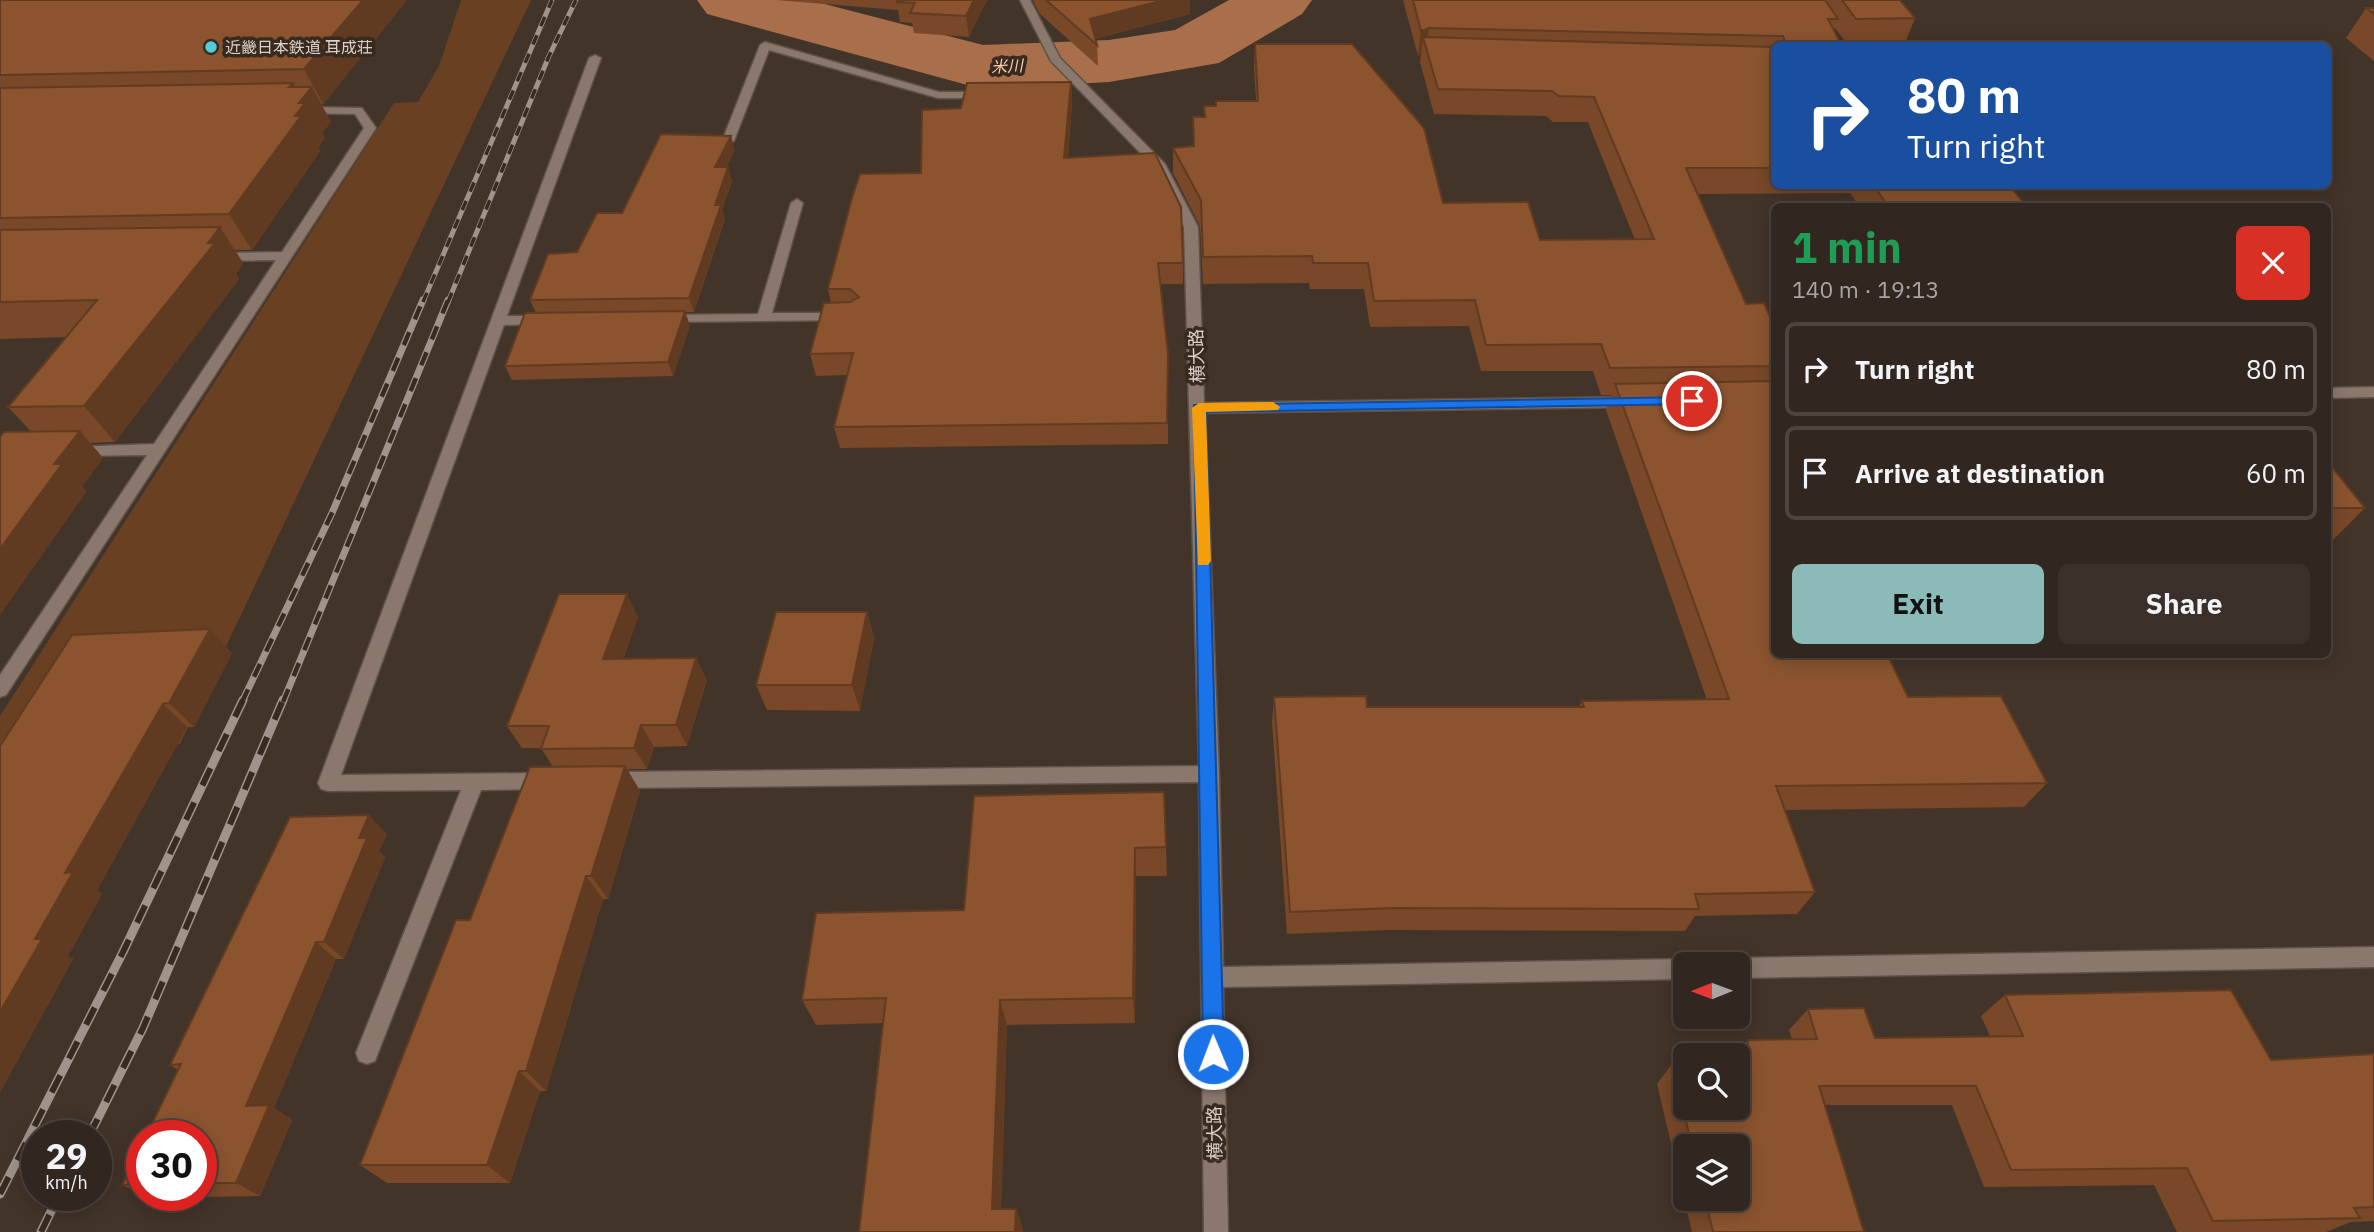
<!DOCTYPE html>
<html lang="en">
<head>
<meta charset="utf-8">
<style>
	body { margin:0; font-family:"IBM Plex Sans","Noto Sans JP",sans-serif; background:#3a2f29; color:#f1f3f6; height:100vh; display:flex; flex-direction:column; font-size:26px; white-space:nowrap }
	* { box-sizing:border-box; margin:0 }
	p { font-size:23px; color:#a8a5a5 }
	.icon { flex:none; width:38px; height:38px; fill:none; stroke:currentColor; stroke-width:2; stroke-linecap:round; stroke-linejoin:round }
	.map { position:relative; flex:1; overflow:hidden }
	.panel { position:absolute; left:1771px; top:203px; width:560px; height:455px; display:flex; flex-direction:column; background:#322720; border-radius:10px; box-shadow:0 4px 18px #0003,0 0 0 2px #4d443e }
	.panel>* { flex:none }
	.top-card { position:absolute; left:1771px; top:42px; width:560px; height:147px; border-radius:10px; box-shadow:0 4px 18px #0003,0 0 0 2px #4d443e; background:#1a4fa0; color:#fff; overflow:hidden }
	.needle { width:46px; rotate:269deg }
	.fabs { position:absolute; left:1673px; top:952px; display:grid; gap:14px }
	.fabs a { display:grid; place-items:center; width:77px; height:77px; border-radius:10px; background:#322720; box-shadow:0 4px 18px #0003,0 0 0 2px #4d443e; font-size:35px }
	.speed { position:absolute; left:21px; top:1120px; display:flex; gap:14px; font-size:35px; font-weight:700; text-align:center }
	.speed>* { display:grid; place-content:center; width:91px; height:91px; border-radius:50%; background:#322720; box-shadow:0 4px 18px #0003,0 0 0 2px #4d443e; line-height:1 }
	.speed small { font-size:18px; font-weight:400 }
	.speed .limit { border:10px solid #d22; background:#fff; color:#111 }
	.pin { position:absolute; display:grid; place-items:center; width:60px; height:60px; color:#fff; margin:-30px; border:4px solid #fff; border-radius:50%; box-shadow:0 2px 7px #0007 }
	.me { position:absolute; width:77px; margin:-38px; rotate:359deg; stroke-linejoin:round; filter:drop-shadow(0 0 5px #0008) }
	.turn { display:flex; align-items:center; gap:24px; height:147px; padding:0 21px; font-size:32px }
	.turn .icon { width:91px; height:91px; stroke-width:2.5 }
	.turn b { display:block; font-size:49px; line-height:60px }
	.round { display:grid; place-items:center; flex:none; width:74px; height:74px; border-radius:10px; background:#3a2f29 }
	.head { display:flex; align-items:center; justify-content:space-between; height:119px; padding:0 21px }
	h1 { font-size:42px; font-weight:800; line-height:52px; color:#1e9e55 }
	.primary-button { display:flex; gap:14px; margin-top:auto; padding:14px 21px }
	.primary-button a { flex:1; height:80px; border-radius:10px; background:#8bbbb9; color:#111; font-size:28px; font-weight:800; line-height:80px; text-align:center }
	.primary-button a+a { background:#3a2f29; color:#f1f3f6 }
	ul { padding:0; list-style:none }
	li { display:flex; align-items:center; gap:21px; height:94px; margin:0 14px 10px; padding:0 7px; border:4px solid #4d443e; border-radius:10px }
	li div { flex:1 }
	li b { display:block; font-size:26px }
	li em { font-style:normal }
	.map>svg:first-child { display:block }
	.green { fill:#6a4023 }
	.lines { fill:none; stroke-linecap:round; stroke-linejoin:round }
	.river { fill:#a86f4a; fill-rule:evenodd }
	.minor-casing { stroke:#5e5149; stroke-width:3 }
	.minor { fill:#8a786d; fill-rule:evenodd }
	.rail-far2-casing { stroke:#9f938c; stroke-width:5 }
	.rail-far1-casing { stroke:#9f938c; stroke-width:7 }
	.rail-casing { stroke:#9f938c; stroke-width:9 }
	.rail-far2 { stroke:#392a20; stroke-width:3.5; stroke-dasharray:10; stroke-linecap:butt }
	.rail-far1 { stroke:#392a20; stroke-width:4.5; stroke-dasharray:14; stroke-linecap:butt }
	.rail { stroke:#392a20; stroke-width:6; stroke-dasharray:19; stroke-linecap:butt }
	.wall { fill:#784828; fill-rule:evenodd }
	.shaded-wall { fill:#613b21 }
	.building { fill:#8b542f; stroke:#613b21; stroke-width:2 }
	.route { fill:#1a73e8; stroke:#114b97; stroke-width:2 }
	.slow { fill:#f59e0b }
	.poi-dot { fill:#52ccd6; stroke:#392a20; stroke-width:2.5 }
	.labels { text-anchor:middle; stroke-width:7; stroke-linejoin:round; paint-order:stroke }
	.far-poi-label { font-size:16px; fill:#dad0ca; stroke:#392a20; text-anchor:start }
	.far-water-label { font-size:16px; font-style:italic; fill:#ffccad; stroke:#392a20 }
	.street-label { font-size:18px; fill:#dad0ca; stroke:#392a20 }
</style>
</head>
<body>
<div class="map">
<svg width="2374" height="1232" viewBox="0 0 2374 1232">
	<rect width="100%" height="100%" fill="#43342a"/>
	<path class="green" d="M461,0H531L180,744L0,754V716L394,103L418,102L439,66Z"/>
	<g class="lines">
		<path class="river" d="M697,0H809L983,45L1109,40L1175,30L1229,0H1312L1302,14L1219,63L1109,82L982,89L707,14Z"/>
		<g class="minor-casing">
			<path id="minor" d="M1020,0H1030L1060,58L1165,164L1198,227L1204,403L1633,397L1641,402L1633,407L1205,413L1219,774L1223,967L1685,959L1694,964H1685V979L1223,987L1228,1232H1204L1199,782L611,788L604,786L601,780L604,774L611,772L1199,766L1184,227L1156,169L1051,61Z
				M765,42L939,92H987L993,95L987,98H938L769,50L734,141L724,144L722,141L760,45Z
				M595,55L601,58L507,316H543L550,320L543,324L504,325L341,775L548,773L555,775L558,781L555,787L548,789L481,790L378,1053L375,1061L367,1064L359,1061L356,1053L461,790L328,791L321,789L318,783L589,58Z
				M303,107L362,108L376,128L6,695L0,697V675L147,455L75,456L69,455L67,451L69,447L154,444L276,260L216,261L209,257L216,253L282,252L364,128L355,114L299,113L297,111Z
				M797,199L803,203L772,313H844L851,317L849,320L661,322L659,319L666,315L758,314L791,203Z
				M2374,387V397L2328,398V388Z
				M2374,947V967L1738,978V964H1729L1738,958Z"/>
		</g>
		<use href="#minor" class="minor"/>
		<g class="rail-far2-casing">
			<path id="rail-far2" d="M423,302L552,0
				M448,302L549,56L576,0"/>
		</g>
		<g class="rail-far1-casing">
			<path id="rail-far1" d="M242,702L332,513L423,300
				M283,702L448,300"/>
		</g>
		<g class="rail-casing">
			<path id="rail" d="M89,1136L143,1028L283,700
				M0,1194L123,952L243,700
				M41,1232L59,1195"/>
		</g>
		<use href="#rail-far2" class="rail-far2"/>
		<use href="#rail-far1" class="rail-far1"/>
		<use href="#rail" class="rail"/>
	</g>
	<path class="wall" d="M0,0H407L323,104H321L331,122L322,133L325,138L318,147L320,151L252,250H235L243,263L236,274L239,279L115,442L90,443L103,458L82,486L87,491L8,407L66,337L0,339Z
		M776,0H987L969,37L914,33L912,23L900,22L898,10Z
		M1033,0H1190V14L1095,39L1097,45L1098,66L1040,14Z
		M1403,0H1900L1915,18L1905,43H1846L1835,28L1834,30L1842,46H1774V186H2010L2026,206H1859L1850,193L1697,194L1746,304L1774,325V654L1908,697L2047,783L2024,807L1785,810L1815,892L1797,914L1695,916L1685,931L1388,930L1287,934L1272,722L1274,697L1367,707H1579L1582,701L1707,700L1606,410L1611,395H1601L1593,371H1481L1469,326L1370,327L1364,289H1310L1309,283L1203,284L1200,226L1173,173V148L1193,146V117H1204V106H1216L1256,101L1254,68L1255,44L1443,203L1540,240H1635L1588,122H1553L1546,116L1434,114L1420,62L1421,54L1418,56Z
		M2366,8H2374V61L2346,38Z
		M1071,82L1072,103L1068,158L1183,263V284H1160L1168,354V444L840,448L834,427L847,375L816,376L810,354L831,303L828,289L921,173L961,108Z
		M735,150L726,167L732,181L722,210L725,219L694,312H685L690,326L673,376L512,380L505,366L536,313L530,300L577,252L622,213Z
		M2328,462L2365,508L2329,544L2330,546L2328,548Z
		M867,612L874,638L860,711L767,710L756,685Z
		M638,617L623,659L707,680L687,746L654,747L647,769H627L640,791L608,899H603L546,1091H540L510,1183H387L360,1165L470,920L553,767L541,748H522L507,726Z
		M72,635L232,653L194,727H187L97,890L102,894L68,956L73,959L0,1092Z
		M1164,792L1167,876H1136L1135,1023L1007,1025L1001,1209H1016L1023,1228V1232H859L883,1023L816,1025L802,1000L964,910Z
		M387,834L379,851L385,857L344,959H336L274,1108L292,1120L260,1196L149,1198L144,1195H201V1136L178,1070L170,1065Z
		M2005,995L2271,1060L2374,1054V1221L2351,1222L2326,1232H2177L2154,1185L1984,1187L1952,1105H1825L1864,1232H1692L1657,1084L1672,1064L1738,1108V1055H1735L1748,1040L1792,1039L1789,1030L1808,1009L1875,1038L1990,1036L1981,1016ZM1685,1146H1738V1199H1685Z
		M142,1144V1194L122,1185Z"/>
	<path class="shaded-wall" d="M363,0H407L323,104L304,69Z
		M974,0H987L969,37L966,16Z
		M1164,0H1190V14L1091,40L1090,19Z
		M1429,28L1426,47L1423,37L1421,54L1418,56L1421,31Z
		M1071,82L1072,103L1066,179L1064,158Z
		M293,83L302,99L312,87L331,122L322,133L325,138L318,147L320,151L252,250L229,214L295,116L289,87Z
		M731,136L735,150L720,181L715,167Z
		M728,167L732,181L722,210L725,219L694,312L689,298L715,205Z
		M220,227L243,263L236,274L239,279L115,442L84,406Z
		M685,311L690,326L673,376L668,362Z
		M80,431L103,458L82,486L87,491L0,615V549L54,464Z
		M627,594L638,617L615,681L603,659Z
		M867,612L874,638L860,711L852,685Z
		M210,629L232,653L194,727L169,703Z
		M696,658L707,680L687,746L676,725Z
		M163,704L187,727L97,890L102,894L68,956L73,959L0,1092V1012L65,873Z
		M641,725L654,747L647,769L634,748Z
		M625,766L640,791L608,899L591,876Z
		M369,815L387,834L379,851L385,857L344,959L324,942L359,838Z
		M1135,848L1136,876L1135,1023L1133,998Z
		M586,876L603,899L546,1091L526,1071Z
		M316,942L336,959L274,1108L292,1120L260,1196L236,1183L246,1106Z
		M1000,1000L1007,1025L1000,1229L992,1209Z
		M519,1071L540,1091L510,1183L487,1165Z
		M1016,1209L1023,1228V1232H1015Z"/>
	<path class="building" d="M0,0H363L304,69L0,75Z
		M898,0H974L966,16L910,13L915,3L897,2Z
		M1046,0H1164L1090,19L1097,45Z
		M1413,0H1825L1838,19H1828L1842,46H1784L1786,44L1783,36L1429,28L1421,31Z
		M1842,0H1900L1915,18L1856,19Z
		M2366,8H2374V14Z
		M1423,37L1774,47V168H1686L1746,304L1764,303L1774,325V366L1610,368L1601,344L1486,345L1475,300L1374,301L1368,263H1313L1312,256L1203,257L1201,200L1173,148L1194,146L1193,117H1205L1204,106H1216V101H1258L1255,44H1352L1424,128L1443,203L1528,202L1540,240L1654,239L1594,97L1559,96L1552,91L1438,89Z
		M1071,82L1064,158L1155,153L1181,207L1183,263H1158L1168,354L1167,423L834,427L853,353L810,354L824,303L850,302L859,297L850,289H828L852,198L860,174L921,173L922,110L961,108L967,83Z
		M293,83L289,87H312L299,103H305L295,116H301L229,214L0,218V88Z
		M661,134L731,136L715,167H728L715,205H721L689,298L530,300L548,254L577,252L597,213H622Z
		M1874,186H2010L2026,206H1888Z
		M220,227L208,243H215L84,406L8,407L97,300L0,302V230Z
		M685,311L668,362L505,366L525,313Z
		M1774,381V654H1887L1908,697L2001,696L2047,783L1776,786L1815,892L1695,894L1699,909L1394,908L1290,912L1274,697L1366,696L1367,707H1584L1582,701L1729,699L1615,384Z
		M80,431L54,464H62L0,549V437L4,432Z
		M2328,462L2365,508H2328Z
		M559,594H627L603,659L696,658L676,725H641L634,748L541,749L549,726H507Z
		M776,612H867L852,685H756Z
		M210,629L169,703L163,704L65,873L73,872L35,939H42L0,1012V746L72,635Z
		M625,766L591,876H586L526,1071H519L487,1165H360L456,920H470L530,767Z
		M1164,792L1166,847L1135,848L1133,998L1000,1000L992,1209H1016L1015,1232H859L886,998L802,1000L816,913L964,910L974,796Z
		M369,815L359,838H367L324,942H316L246,1106L269,1105L236,1183H201V1136H146L181,1064L170,1065L290,817Z
		M2231,990L2271,1060L2374,1054V1207L2354,1208L2360,1218L2213,1221L2187,1168L2011,1170L1976,1086H1819L1864,1232H1713L1705,1199H1738V1146H1692L1672,1064H1685V1108H1738V1064H1748V1040L1817,1039L1808,1009L1864,1008L1875,1038L2023,1036L2005,995Z
		M142,1144V1184L122,1185Z"/>
	<path class="route" d="M1692,397L1697,398V404L1206,412L1224,1054L1221,1061L1213,1064L1206,1061L1203,1054L1194,405Z"/>
	<path class="slow" d="M1273,402L1280,407L1278,410L1206,412L1211,561L1208,565H1198L1192,408L1199,403Z"/>
	<circle class="poi-dot" cx="211" cy="47" r="7"/>
	<g class="labels">
		<g class="far-poi-label">
			<text x="225" y="53">近畿日本鉄道 耳成荘</text>
		</g>
		<g class="far-water-label">
			<text transform="translate(1007 66) rotate(-3)" y="6">米川</text>
		</g>
		<g class="street-label">
			<text transform="translate(1197 356) rotate(-92)" y="6">横大路</text>
			<text transform="translate(1215 1133) rotate(-91)" y="6">横大路</text>
		</g>
	</g>
</svg>
<div class="fabs">
<a><svg class="needle" viewBox="-14 -14 28 28"><path d="M0-13l5 13h-10z" fill="#e53935"/><path d="M0 13l5-13h-10z" fill="#a8a5a5"/></svg></a>
<a><svg class="icon" aria-label="search" viewBox="0 0 24 24"><circle cx="10" cy="10" r="6"/><path d="M15 15l6 6"/></svg></a>
<a><svg class="icon" aria-label="layers" viewBox="0 0 24 24"><path d="M12 4l9 5-9 5-9-5zM3 14l9 5 9-5"/></svg></a>
</div>
<div class="speed"><div>29<small>km/h</small></div><div class="limit">30</div></div>
<div class="pin" style="left:1692px;top:401px;background:#d93025"><svg class="icon" aria-label="arrive" viewBox="0 0 24 24"><path d="M6 21V4h12l-3 4 3 4H6"/></svg></div>
<svg class="me" style="left:1213px;top:1054px" viewBox="-20 -20 40 40"><circle r="17" fill="#1a73e8" stroke="#fff" stroke-width="3"/><path d="M0-11L8 9 0 5-8 9z" fill="#fff"/></svg>
<div class="top-card">
<div class="turn"><svg class="icon" aria-label="right" viewBox="0 0 24 24"><path d="M7 20v-9h11M14 6l5 5-5 5"/></svg><div><b>80 m</b>Turn right</div></div>
</div>
<section class="panel">
<div class="head"><div><h1>1 min</h1><p>140 m · 19:13</p></div><a class="round" style="background:#d93025;color:#fff"><svg class="icon" aria-label="close" viewBox="0 0 24 24"><path d="M6 6l12 12M18 6L6 18"/></svg></a></div>
<ul>
<li><svg class="icon" aria-label="right" viewBox="0 0 24 24"><path d="M7 20v-9h11M14 6l5 5-5 5"/></svg><div><b>Turn right</b></div><em>80 m</em></li>
<li><svg class="icon" aria-label="arrive" viewBox="0 0 24 24"><path d="M6 21V4h12l-3 4 3 4H6"/></svg><div><b>Arrive at destination</b></div><em>60 m</em></li>
</ul>
<div class="primary-button"><a>Exit</a><a>Share</a></div>
</section>
</div>
</body>
</html>
